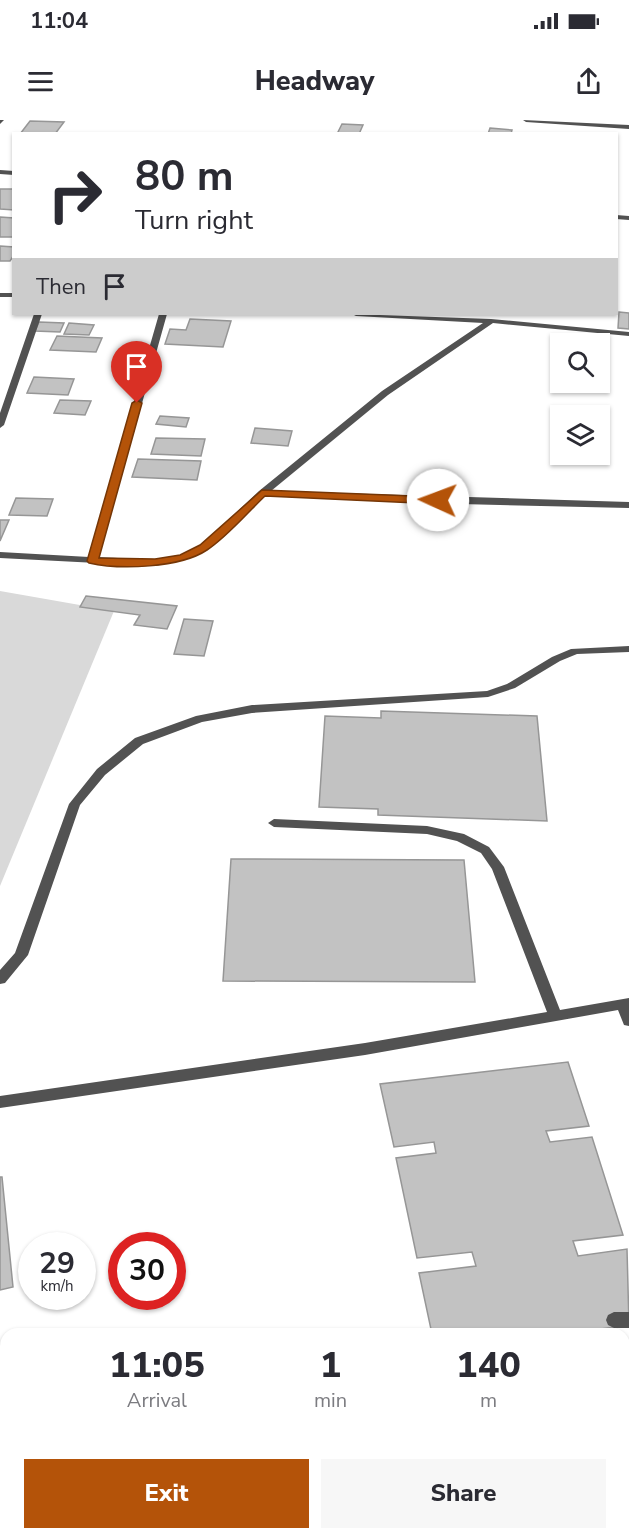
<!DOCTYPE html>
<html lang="en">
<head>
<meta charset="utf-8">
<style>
	body { margin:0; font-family:"Nunito Sans",sans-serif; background:#f7f7f7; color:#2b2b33; height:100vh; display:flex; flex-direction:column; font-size:22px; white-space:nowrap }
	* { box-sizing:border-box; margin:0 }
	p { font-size:20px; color:#7c7c81 }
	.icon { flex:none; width:33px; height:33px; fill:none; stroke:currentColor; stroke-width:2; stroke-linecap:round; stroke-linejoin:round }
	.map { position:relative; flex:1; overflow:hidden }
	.panel { position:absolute; left:0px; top:1208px; width:630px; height:212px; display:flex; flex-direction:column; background:#fff; border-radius:18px 18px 0 0; box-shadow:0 2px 4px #0004 }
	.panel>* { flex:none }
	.hud { position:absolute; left:12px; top:12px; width:606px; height:183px; border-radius:0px; box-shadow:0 2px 4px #0004; background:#fff; color:#2b2b33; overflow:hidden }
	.buttons { position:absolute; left:550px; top:213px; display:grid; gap:12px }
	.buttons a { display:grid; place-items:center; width:60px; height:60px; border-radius:0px; background:#fff; box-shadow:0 2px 4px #0004; font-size:30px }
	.speed { position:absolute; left:18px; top:1112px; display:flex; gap:12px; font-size:30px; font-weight:700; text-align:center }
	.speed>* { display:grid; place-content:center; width:78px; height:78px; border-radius:50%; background:#fff; box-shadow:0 2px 4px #0004; line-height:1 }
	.speed small { font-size:15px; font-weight:400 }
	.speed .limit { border:9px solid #d22; background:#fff; color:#111 }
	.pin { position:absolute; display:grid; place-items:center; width:51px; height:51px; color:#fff; margin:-62px -26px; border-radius:50% 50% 50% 0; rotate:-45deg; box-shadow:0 0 6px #0007 }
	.pin .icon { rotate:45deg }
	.me { position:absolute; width:66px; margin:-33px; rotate:272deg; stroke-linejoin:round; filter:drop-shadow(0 0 4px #0008) }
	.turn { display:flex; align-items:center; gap:21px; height:126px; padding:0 24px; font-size:27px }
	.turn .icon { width:78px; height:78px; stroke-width:2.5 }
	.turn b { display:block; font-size:42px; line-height:51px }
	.then { display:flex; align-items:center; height:57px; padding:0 24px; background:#0003; gap:12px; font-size:22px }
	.eta { display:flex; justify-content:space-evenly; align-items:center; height:102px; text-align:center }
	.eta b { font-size:36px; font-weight:800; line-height:42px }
	.button { display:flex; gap:12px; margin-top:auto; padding:12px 24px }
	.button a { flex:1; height:69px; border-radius:0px; background:#b45309; color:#fff; font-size:24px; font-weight:800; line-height:69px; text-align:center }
	.button a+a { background:#f7f7f7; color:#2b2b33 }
	.status { display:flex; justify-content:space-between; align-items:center; height:42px; padding:0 30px; background:#fff; direction:ltr }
	.status svg { height:16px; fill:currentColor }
	header { display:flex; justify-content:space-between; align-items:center; height:78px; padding:0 24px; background:#fff; font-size:27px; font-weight:800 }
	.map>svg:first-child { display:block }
	.green { fill:#d9d9d9 }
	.building { fill:#c2c2c2; stroke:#969696; stroke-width:1.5 }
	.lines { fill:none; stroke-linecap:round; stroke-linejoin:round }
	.service { fill:#525252; fill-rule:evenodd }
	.minor { fill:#525252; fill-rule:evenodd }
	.tertiary { fill:#525252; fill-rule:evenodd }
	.route { fill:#b45309; stroke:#753606; stroke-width:1.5 }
</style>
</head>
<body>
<div class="status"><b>11:04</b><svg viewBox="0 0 49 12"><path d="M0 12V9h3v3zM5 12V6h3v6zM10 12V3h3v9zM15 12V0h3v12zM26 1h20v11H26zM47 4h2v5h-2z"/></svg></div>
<header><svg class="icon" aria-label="menu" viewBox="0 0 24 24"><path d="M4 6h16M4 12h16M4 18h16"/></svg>Headway<svg class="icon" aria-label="share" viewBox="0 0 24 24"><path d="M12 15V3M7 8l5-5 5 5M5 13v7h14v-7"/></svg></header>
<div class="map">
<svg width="629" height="1418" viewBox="0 0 629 1418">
	<rect width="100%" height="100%" fill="#fff"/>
	<path class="green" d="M0,471L114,491L0,766Z"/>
	<path class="building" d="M30,1L64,2L55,14H20Z
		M342,4L363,5L359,14H337Z
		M490,8L512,10L511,14H488Z
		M0,69H14V90L0,89Z
		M0,97L14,98V117H0Z
		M0,126L14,127V135L10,141H0Z
		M619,192L629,193V209L618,208Z
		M190,199L231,201L223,227L165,224L170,209L186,210Z
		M39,202L64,203L60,212L35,211Z
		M69,203L94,205L89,215L64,214Z
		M57,216L102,218L96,232L50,230Z
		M34,257L74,259L68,275L27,273Z
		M60,280L91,281L85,295L54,293Z
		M160,296L189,298L186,307L156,304Z
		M255,308L292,311L288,326L251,323Z
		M156,318L205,319L201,336L151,334Z
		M138,339L201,341L197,360L132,357Z
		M16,378L53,379L47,396L9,395Z
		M0,400H9L0,421Z
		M86,476L177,486L167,509L134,505L140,495L80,487Z
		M184,499L213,501L204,536L174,534Z
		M381,591L537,596L547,701L378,695V689L319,687L325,596L381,598Z
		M231,739L464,740L475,862L223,861Z
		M568,942L589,1006L546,1011L550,1022L592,1017L623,1115L573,1121L578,1136L627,1129L629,1205L565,1214H432L419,1153L476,1146L472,1132L417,1138L396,1038L436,1033L434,1022L394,1027L380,964Z
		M0,1057H2L13,1167L0,1170Z
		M629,1283V1418H491L490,1413H624V1284Z
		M6,1380V1413H94L96,1418H0V1383Z
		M188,1413H413L414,1418H188Z"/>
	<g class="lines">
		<path class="service" d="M629,526V532L577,534L560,541L515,568L488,577L252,593L202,602L143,624L105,655L80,685L28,835L5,863L0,864V850L15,833L69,684L97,649L135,618L196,596L252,585L487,571L507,564L552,537L571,529Z
			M274,699L427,706L464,714L489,727L504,747L560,890L629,878V906L624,905L618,890L365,935L0,988V976L365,923L547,892L492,749L481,733L457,721L427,714L274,707L268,703Z
			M614,1192H629V1208H614L608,1205L606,1200L608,1195Z"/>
		<path class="minor" d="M523,0L629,5V9L526,2Z
			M0,50L14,51V55L0,54Z
			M616,95L629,96V100L616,99Z
			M0,173H14V177H0Z
			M34,194H42L4,305L0,308V293Z
			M159,194H167L99,437L155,440L180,435L201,426L259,371L382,271L483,203L356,196L352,194L491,199L629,212V216L493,203L388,275L271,371L629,382V388L460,384L264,376L207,430L183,440L155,446L0,438V432L89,437Z"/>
		<path class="tertiary" d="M0,0H4L0,4Z"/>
	</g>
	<path class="route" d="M137,280L142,283L99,438L155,439L180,435L200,425L262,370L438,377L443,380L438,384L265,376C247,393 227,417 207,430C180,448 120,450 89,443L87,441L132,283Z"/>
</svg>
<div class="buttons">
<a><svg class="icon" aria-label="search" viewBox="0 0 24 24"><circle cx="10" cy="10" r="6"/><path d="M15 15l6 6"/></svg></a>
<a><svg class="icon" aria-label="layers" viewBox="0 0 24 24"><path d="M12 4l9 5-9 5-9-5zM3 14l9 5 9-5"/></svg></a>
</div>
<div class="speed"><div>29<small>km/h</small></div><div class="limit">30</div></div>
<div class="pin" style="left:137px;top:283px;background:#d93025"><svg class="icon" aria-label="arrive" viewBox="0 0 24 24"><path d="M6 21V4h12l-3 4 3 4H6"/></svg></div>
<svg class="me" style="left:438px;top:380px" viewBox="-20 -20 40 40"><circle r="19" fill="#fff"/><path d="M0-13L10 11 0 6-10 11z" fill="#b45309"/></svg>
<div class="hud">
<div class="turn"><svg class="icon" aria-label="right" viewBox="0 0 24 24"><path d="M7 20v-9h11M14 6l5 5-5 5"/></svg><div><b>80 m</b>Turn right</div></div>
<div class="then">Then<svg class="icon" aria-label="arrive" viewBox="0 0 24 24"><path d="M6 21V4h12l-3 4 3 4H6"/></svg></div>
</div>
<section class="panel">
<div class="eta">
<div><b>11:05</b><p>Arrival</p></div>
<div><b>1</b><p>min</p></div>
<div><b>140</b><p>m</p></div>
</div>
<div class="button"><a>Exit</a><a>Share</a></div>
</section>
</div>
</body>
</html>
